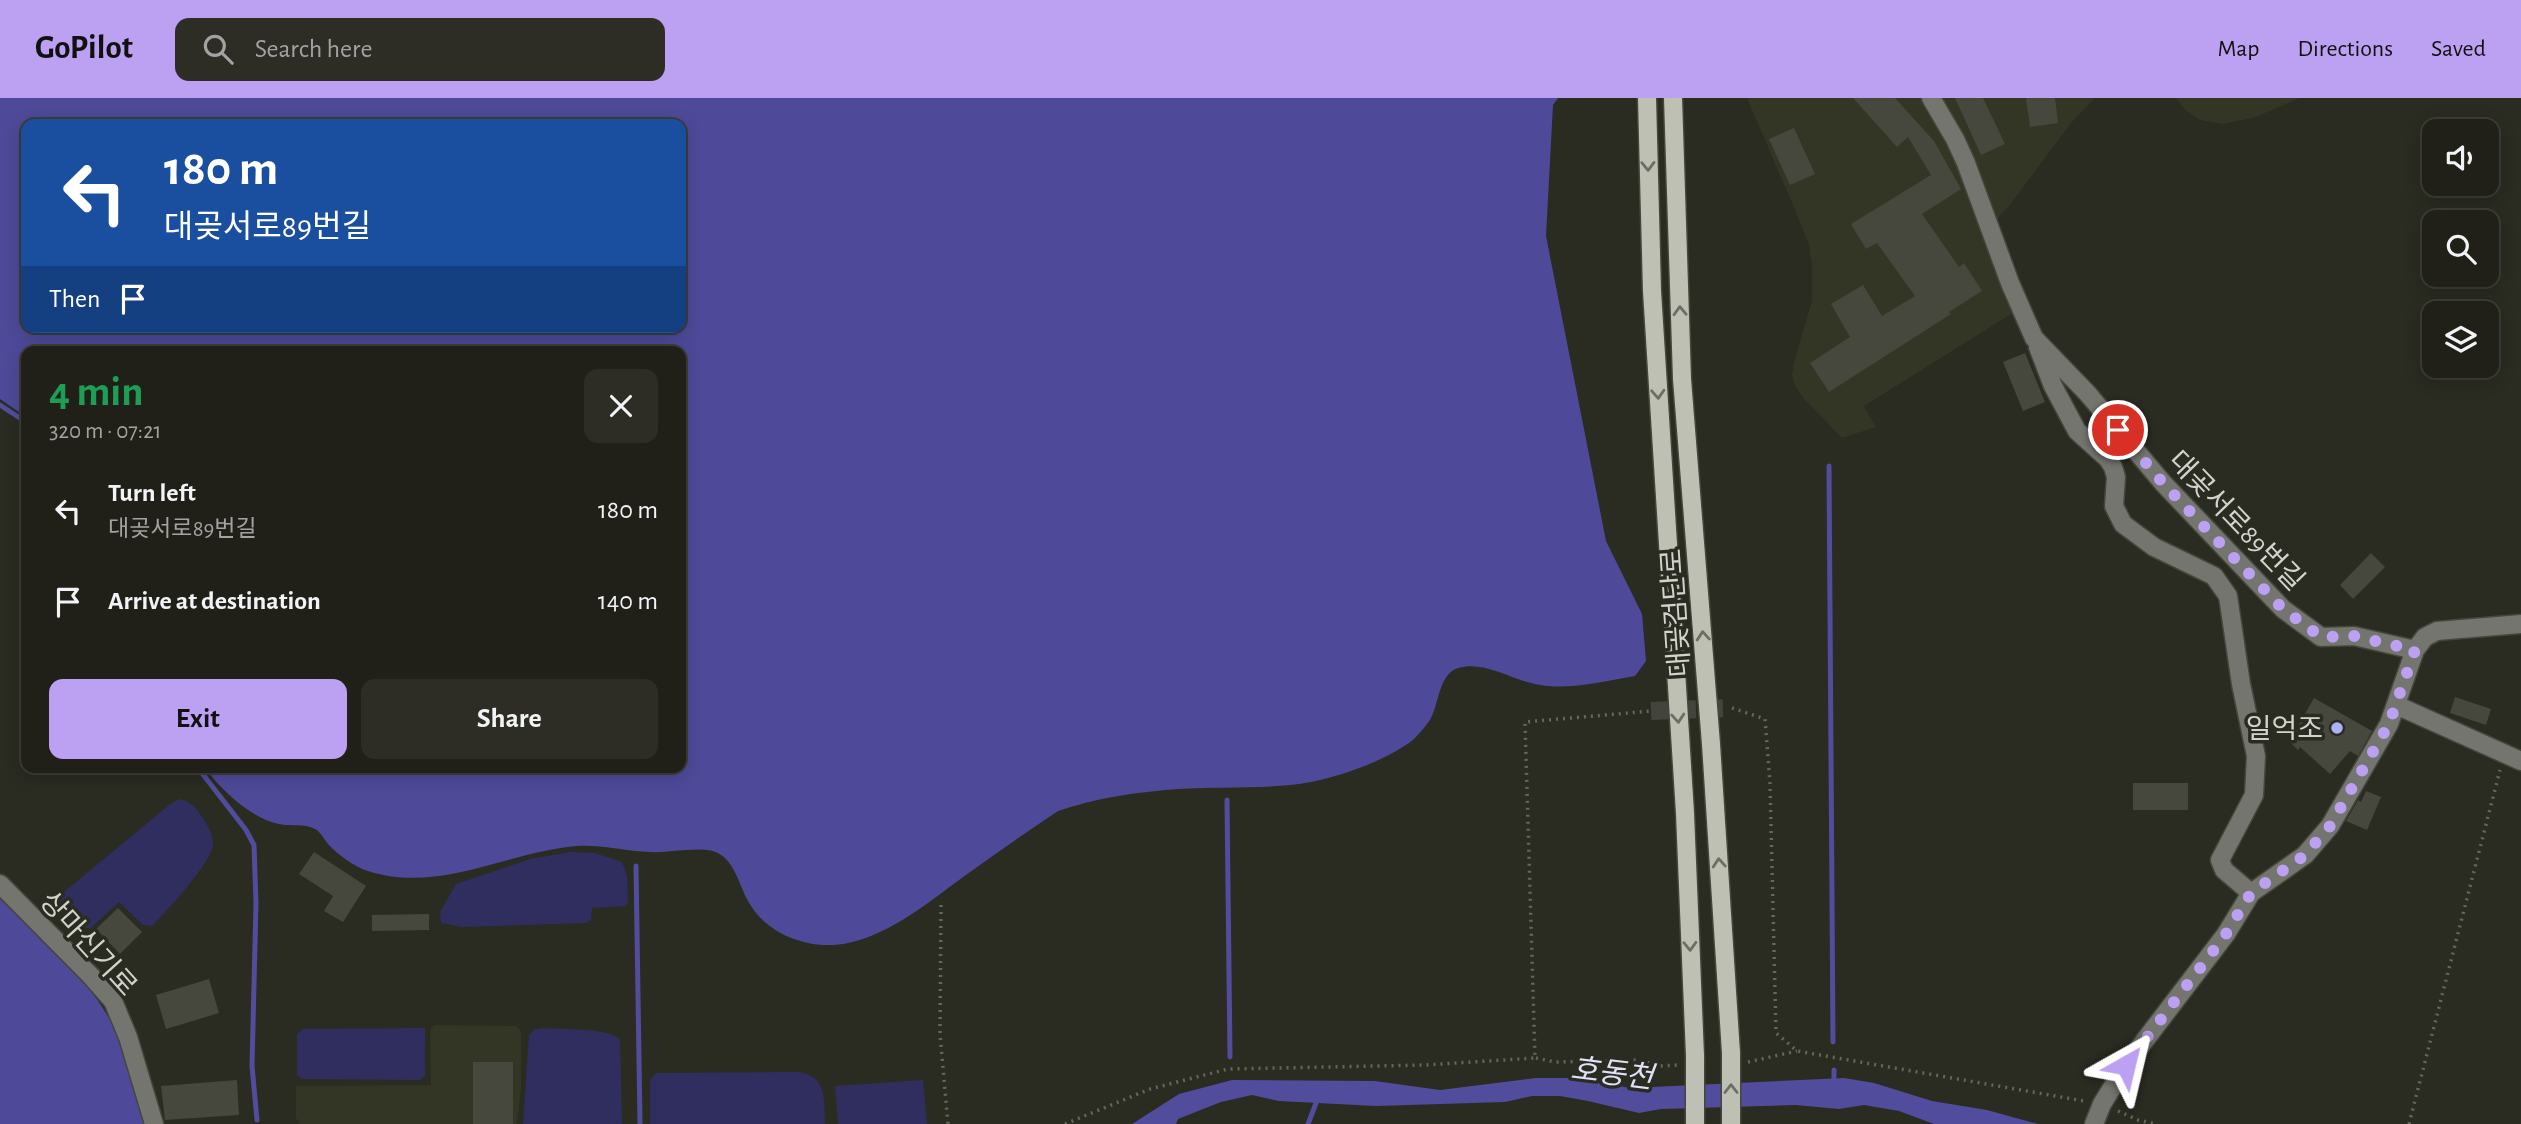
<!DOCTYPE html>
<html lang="en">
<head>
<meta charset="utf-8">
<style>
	body { margin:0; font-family:"Alegreya Sans","Noto Sans KR",sans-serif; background:#2d2d26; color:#f1f3f6; height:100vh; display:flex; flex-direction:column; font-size:26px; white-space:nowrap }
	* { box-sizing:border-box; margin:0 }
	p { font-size:23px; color:#a2a3a2 }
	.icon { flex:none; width:38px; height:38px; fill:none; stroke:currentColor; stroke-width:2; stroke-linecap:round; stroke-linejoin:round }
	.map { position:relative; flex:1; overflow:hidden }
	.panel { position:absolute; left:21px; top:248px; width:665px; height:427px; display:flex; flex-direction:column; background:#202019; border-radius:14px; box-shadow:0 4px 18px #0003,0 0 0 2px #3d3e38 }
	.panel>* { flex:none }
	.top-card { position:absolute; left:21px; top:21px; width:665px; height:214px; border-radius:14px; box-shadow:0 4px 18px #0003,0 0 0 2px #3d3e38; background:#1a4fa0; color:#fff; overflow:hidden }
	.buttons { position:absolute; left:2422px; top:21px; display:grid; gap:14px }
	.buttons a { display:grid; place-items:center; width:77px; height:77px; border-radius:14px; background:#202019; box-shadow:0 4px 18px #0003,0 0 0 2px #3d3e38; font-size:35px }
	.pin { position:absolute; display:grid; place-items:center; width:60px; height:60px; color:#fff; margin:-30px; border:4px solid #fff; border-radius:50%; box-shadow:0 2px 7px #0007 }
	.me { position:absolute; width:77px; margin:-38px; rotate:37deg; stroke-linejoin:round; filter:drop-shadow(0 0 5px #0008) }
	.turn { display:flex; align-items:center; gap:24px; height:147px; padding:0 28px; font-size:32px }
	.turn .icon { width:91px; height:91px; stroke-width:2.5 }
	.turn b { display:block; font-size:49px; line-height:60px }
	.then { display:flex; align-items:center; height:66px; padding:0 28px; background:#0003; gap:14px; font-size:26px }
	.round { display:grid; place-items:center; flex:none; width:74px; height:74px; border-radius:14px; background:#2d2d26 }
	.headline { display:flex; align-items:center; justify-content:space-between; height:119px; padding:0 28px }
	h1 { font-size:42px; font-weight:600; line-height:52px; color:#1e9e55 }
	.action { display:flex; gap:14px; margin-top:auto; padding:14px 28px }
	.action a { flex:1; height:80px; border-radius:14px; background:#bca0f2; color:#111; font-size:28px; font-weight:600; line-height:80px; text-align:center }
	.action a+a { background:#2d2d26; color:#f1f3f6 }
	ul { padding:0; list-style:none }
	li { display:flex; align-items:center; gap:21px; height:91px; padding:0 28px }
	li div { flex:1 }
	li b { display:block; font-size:26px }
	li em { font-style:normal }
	header { display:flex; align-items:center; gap:42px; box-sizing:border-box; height:98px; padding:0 35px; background:#bca0f2; color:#111 }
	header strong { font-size:33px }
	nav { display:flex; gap:38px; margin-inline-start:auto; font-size:24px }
	.search { width:490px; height:63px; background:#2d2d26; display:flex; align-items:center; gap:18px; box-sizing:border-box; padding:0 24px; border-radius:14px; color:#a2a3a2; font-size:26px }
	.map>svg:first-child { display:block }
	.built { fill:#333624 }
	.green { fill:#302e5f }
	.forest { fill:#4e4a99; fill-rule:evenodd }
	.water { fill:#514d9c }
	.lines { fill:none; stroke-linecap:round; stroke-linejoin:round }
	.stream { stroke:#514d9c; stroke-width:5 }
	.building { fill:#47483d }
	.minor-tunnel { stroke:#43443b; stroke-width:18; stroke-dasharray:18 9; stroke-linecap:butt }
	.minor-casing { stroke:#45463c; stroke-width:21 }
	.major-casing { stroke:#45463c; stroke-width:21 }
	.path { stroke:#65665d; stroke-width:3.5; stroke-dasharray:2 5; stroke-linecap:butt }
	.minor { stroke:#74756f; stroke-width:18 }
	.major { stroke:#bec0b4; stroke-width:18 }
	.major-bridge-casing { stroke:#45463c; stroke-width:21; stroke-linecap:butt }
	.major-bridge { stroke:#bec0b4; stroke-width:18 }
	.oneway { stroke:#6d6e63 }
	.route { stroke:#bca0f2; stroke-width:12; stroke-dasharray:0 21.6 }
	.poi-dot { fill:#adaffb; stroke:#2a2b21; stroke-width:2.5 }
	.labels { text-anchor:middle; stroke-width:7; stroke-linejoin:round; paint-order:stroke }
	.street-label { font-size:28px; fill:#d2d3cc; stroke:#2a2b21 }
	.poi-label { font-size:28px; fill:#d2d3cc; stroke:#2a2b21; text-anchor:end }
	.water-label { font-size:30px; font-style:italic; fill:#e1e2f9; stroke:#2a2b21 }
</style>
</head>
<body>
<header>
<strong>GoPilot</strong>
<div class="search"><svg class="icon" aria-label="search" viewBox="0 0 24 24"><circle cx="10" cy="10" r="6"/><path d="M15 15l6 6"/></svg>Search here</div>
<nav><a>Map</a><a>Directions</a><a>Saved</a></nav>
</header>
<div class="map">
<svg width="2521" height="1026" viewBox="0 0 2521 1026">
	<rect width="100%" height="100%" fill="#2a2b21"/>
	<path class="built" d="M1747,0H1923L1958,64L2016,213L1864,308L1876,329L1842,340L1804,301L1795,288L1792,277L1794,264L1812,203V167L1809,147L1795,112Z
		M1938,0H2094V1L2072,24L2009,108L1998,120L1995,121Z
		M2176,0H2300L2256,19L2223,26L2200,22L2186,13Z
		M434,927L516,928L521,933V990L517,1026H300L296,1020V988L431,987L430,932Z"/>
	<path class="green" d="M179,701C191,703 196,710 203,720C208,729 216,740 212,751C207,769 166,814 152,828L143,827L119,804L91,830H83L65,812L59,802L64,794L169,707Z
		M571,754L595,755L622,764L627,778L628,805L625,808L592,810L591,822L586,825L462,829L441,825L440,814L456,786L530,761Z
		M425,930V977L421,982L302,981L297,977V936L303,931Z
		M544,930C564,932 604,929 620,941L622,1026H523L529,937L535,931Z
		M798,974C827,978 824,1001 825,1026H650V982L656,975Z
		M923,982L927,1026H838L835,988Z"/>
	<path class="forest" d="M0,0H1558L1553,7L1546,138L1606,443L1642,516L1646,563L1635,578C1607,583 1568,592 1540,587C1513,583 1485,562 1458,570C1439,576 1439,605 1431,620C1427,627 1419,636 1414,641C1390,661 1342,678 1311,684C1267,692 1222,688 1178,691C1137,694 1096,700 1058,713C1027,734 996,755 966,777C931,802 892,836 848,845C811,853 766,837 748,803C738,785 733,754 707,752C688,750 668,755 649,754C625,753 599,746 576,748C507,754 438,796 368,773C355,769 338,757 329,747C324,742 321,734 315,731C304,725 291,729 279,726C252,721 221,692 205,670H681V254H26V319L0,301ZM26,26H681V229H26Z
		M0,801C43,841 90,880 116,933C128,958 136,999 144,1026H0Z"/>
	<path class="water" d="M1536,980H1567L1631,990L1844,980L1874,985L1932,1003L1987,1012L2038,1026H1934L1899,1013L1864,1007L1839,1011L1796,1007L1661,1011L1639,1015L1588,1003L1560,998H1532L1505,1004L1376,1008L1279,1003L1252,997L1221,1004L1178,1021L1176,1026H1132L1179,996L1232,982L1375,983L1440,992Z"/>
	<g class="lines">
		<path class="stream" d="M0,307L26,324
			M1829,368L1833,944
			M198,670L246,732L254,747L256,805L252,968L257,1022
			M1227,702L1230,959
			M636,768L640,1026
			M1834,972V987
			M1308,1026L1318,1000"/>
	</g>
	<path class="building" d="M1853,0H1895L1934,43L1961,91L1922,116L1959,169L1964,165L1982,193L1949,214L1951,216L1829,294L1810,265L1850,239L1831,206L1863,187L1882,218L1915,198L1877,145L1866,151L1851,126L1931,77L1908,39L1897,49Z
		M1955,0H1983L2005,46L1981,57Z
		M2026,0H2055L2058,25L2030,29Z
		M1794,30L1815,76L1790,87L1769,41Z
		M2025,255L2045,304L2023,313L2003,264Z
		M2371,455L2385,469L2353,501L2340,487Z
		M2455,599L2491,611L2486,627L2450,615Z
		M2314,600L2372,633L2358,658L2350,653L2330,676L2300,649L2298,652L2288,642L2294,635Z
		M2133,685H2188V712H2133Z
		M2366,693L2381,699L2367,732L2346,723L2358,702L2361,704Z
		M314,754L366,788L343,824L324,813L333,798L299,776Z
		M118,810L142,834L120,856L96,831Z
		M429,816V832L372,833V817Z
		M209,881L219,915L166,931L156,897Z
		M473,964H513V1026H473Z
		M237,982L239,1017L165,1022L161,988Z"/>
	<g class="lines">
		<path class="minor-tunnel" d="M1651,613L1732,610"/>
		<g class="minor-casing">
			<path id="minor" d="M1931,0L1955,41L1966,65L2010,185L2034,240L2088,296L2163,385L2283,511L2321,539L2354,538L2415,552
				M2038,249L2053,288L2077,333L2108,361L2113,369L2116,379L2114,408L2123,426L2154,449L2214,478L2228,498L2241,586L2256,658L2254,697L2220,762L2224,772L2251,795
				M2396,607L2521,663
				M0,786L91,878L113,903L128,939L154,1026
				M2094,1026L2102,1006L2126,967L2226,836L2251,795L2305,757L2330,728L2389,626L2415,552L2425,539L2437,533L2521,526"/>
		</g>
		<g class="major-casing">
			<path id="major" d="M1647,0L1652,193L1685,715L1695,958
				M1673,0L1682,281L1711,646L1731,955"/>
		</g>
		<path class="path" d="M1732,610L1765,621L1770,685L1776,935L1797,953L2084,1003
			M941,807L940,936L948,1026
			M1536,960L1555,964L1639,962L1659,968L1677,967
			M1748,964L1797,953
			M2118,1013L2138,1022L2156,1026
			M1065,1026L1150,991L1228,971L1425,967L1535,960L1525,624L1651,613
			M2409,1026L2500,672"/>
		<use href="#minor" class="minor"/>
		<use href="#major" class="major"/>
		<g class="major-bridge-casing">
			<path id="major-bridge" d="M1731,955V1026
				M1695,958V1026"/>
		</g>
		<use href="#major-bridge" class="major-bridge"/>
	</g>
	<defs><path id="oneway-chevron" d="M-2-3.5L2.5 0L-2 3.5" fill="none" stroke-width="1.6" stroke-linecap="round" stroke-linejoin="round" transform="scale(1.75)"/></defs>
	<g class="oneway">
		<use href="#oneway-chevron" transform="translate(1648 68) rotate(89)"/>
		<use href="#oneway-chevron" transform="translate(1680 213) rotate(-92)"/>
		<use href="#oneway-chevron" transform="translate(1658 296) rotate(87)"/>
		<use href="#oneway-chevron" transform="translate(1703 538) rotate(-94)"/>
		<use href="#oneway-chevron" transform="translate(1678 620) rotate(86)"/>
		<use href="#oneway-chevron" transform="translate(1719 765) rotate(-94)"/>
		<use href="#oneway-chevron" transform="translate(1690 848) rotate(88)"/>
		<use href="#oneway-chevron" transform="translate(1731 991) rotate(-90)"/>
	</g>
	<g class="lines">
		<path class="route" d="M2118,332L2163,385L2214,439L2283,511L2321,539L2354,538L2415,552L2389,626L2330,728L2305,757L2251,795L2226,836L2126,967"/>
	</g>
	<circle class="poi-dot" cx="2337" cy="630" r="7"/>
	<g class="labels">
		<g class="street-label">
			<text transform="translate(2237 422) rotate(46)" y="10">대곶서로89번길</text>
			<text transform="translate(1675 515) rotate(-94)" y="10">대곶검단로</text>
			<text transform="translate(89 845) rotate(48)" y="10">상마신기로</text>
		</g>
		<g class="poi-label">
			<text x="2323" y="640">일억조</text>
		</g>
		<g class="water-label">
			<text transform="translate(1612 975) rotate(7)" y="10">호동천</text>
		</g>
	</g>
</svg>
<div class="buttons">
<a><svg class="icon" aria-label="sound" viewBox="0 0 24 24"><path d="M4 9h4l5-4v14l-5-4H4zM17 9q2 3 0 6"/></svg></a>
<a><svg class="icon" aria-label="search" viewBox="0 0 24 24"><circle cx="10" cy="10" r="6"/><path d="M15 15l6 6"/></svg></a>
<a><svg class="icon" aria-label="layers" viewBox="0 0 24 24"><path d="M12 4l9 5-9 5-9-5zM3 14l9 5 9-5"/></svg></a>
</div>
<div class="pin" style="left:2118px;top:332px;background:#d93025"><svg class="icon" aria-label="arrive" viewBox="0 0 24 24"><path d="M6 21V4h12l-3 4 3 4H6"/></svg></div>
<svg class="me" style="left:2126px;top:967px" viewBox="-20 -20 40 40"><path d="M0-17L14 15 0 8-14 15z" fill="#bca0f2" stroke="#fff" stroke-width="4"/></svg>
<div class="top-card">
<div class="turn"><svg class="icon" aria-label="left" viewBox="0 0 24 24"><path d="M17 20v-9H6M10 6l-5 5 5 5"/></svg><div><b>180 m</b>대곶서로89번길</div></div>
<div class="then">Then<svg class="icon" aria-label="arrive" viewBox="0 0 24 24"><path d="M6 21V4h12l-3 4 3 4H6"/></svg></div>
</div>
<section class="panel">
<div class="headline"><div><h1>4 min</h1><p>320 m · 07:21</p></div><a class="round"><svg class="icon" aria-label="close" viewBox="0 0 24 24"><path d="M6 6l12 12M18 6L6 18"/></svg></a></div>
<ul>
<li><svg class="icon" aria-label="left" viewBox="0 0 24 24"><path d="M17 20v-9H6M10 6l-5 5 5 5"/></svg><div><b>Turn left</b><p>대곶서로89번길</p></div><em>180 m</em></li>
<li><svg class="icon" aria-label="arrive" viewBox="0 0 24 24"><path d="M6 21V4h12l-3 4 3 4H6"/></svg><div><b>Arrive at destination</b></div><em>140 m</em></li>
</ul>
<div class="action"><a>Exit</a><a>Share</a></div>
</section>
</div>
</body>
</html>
